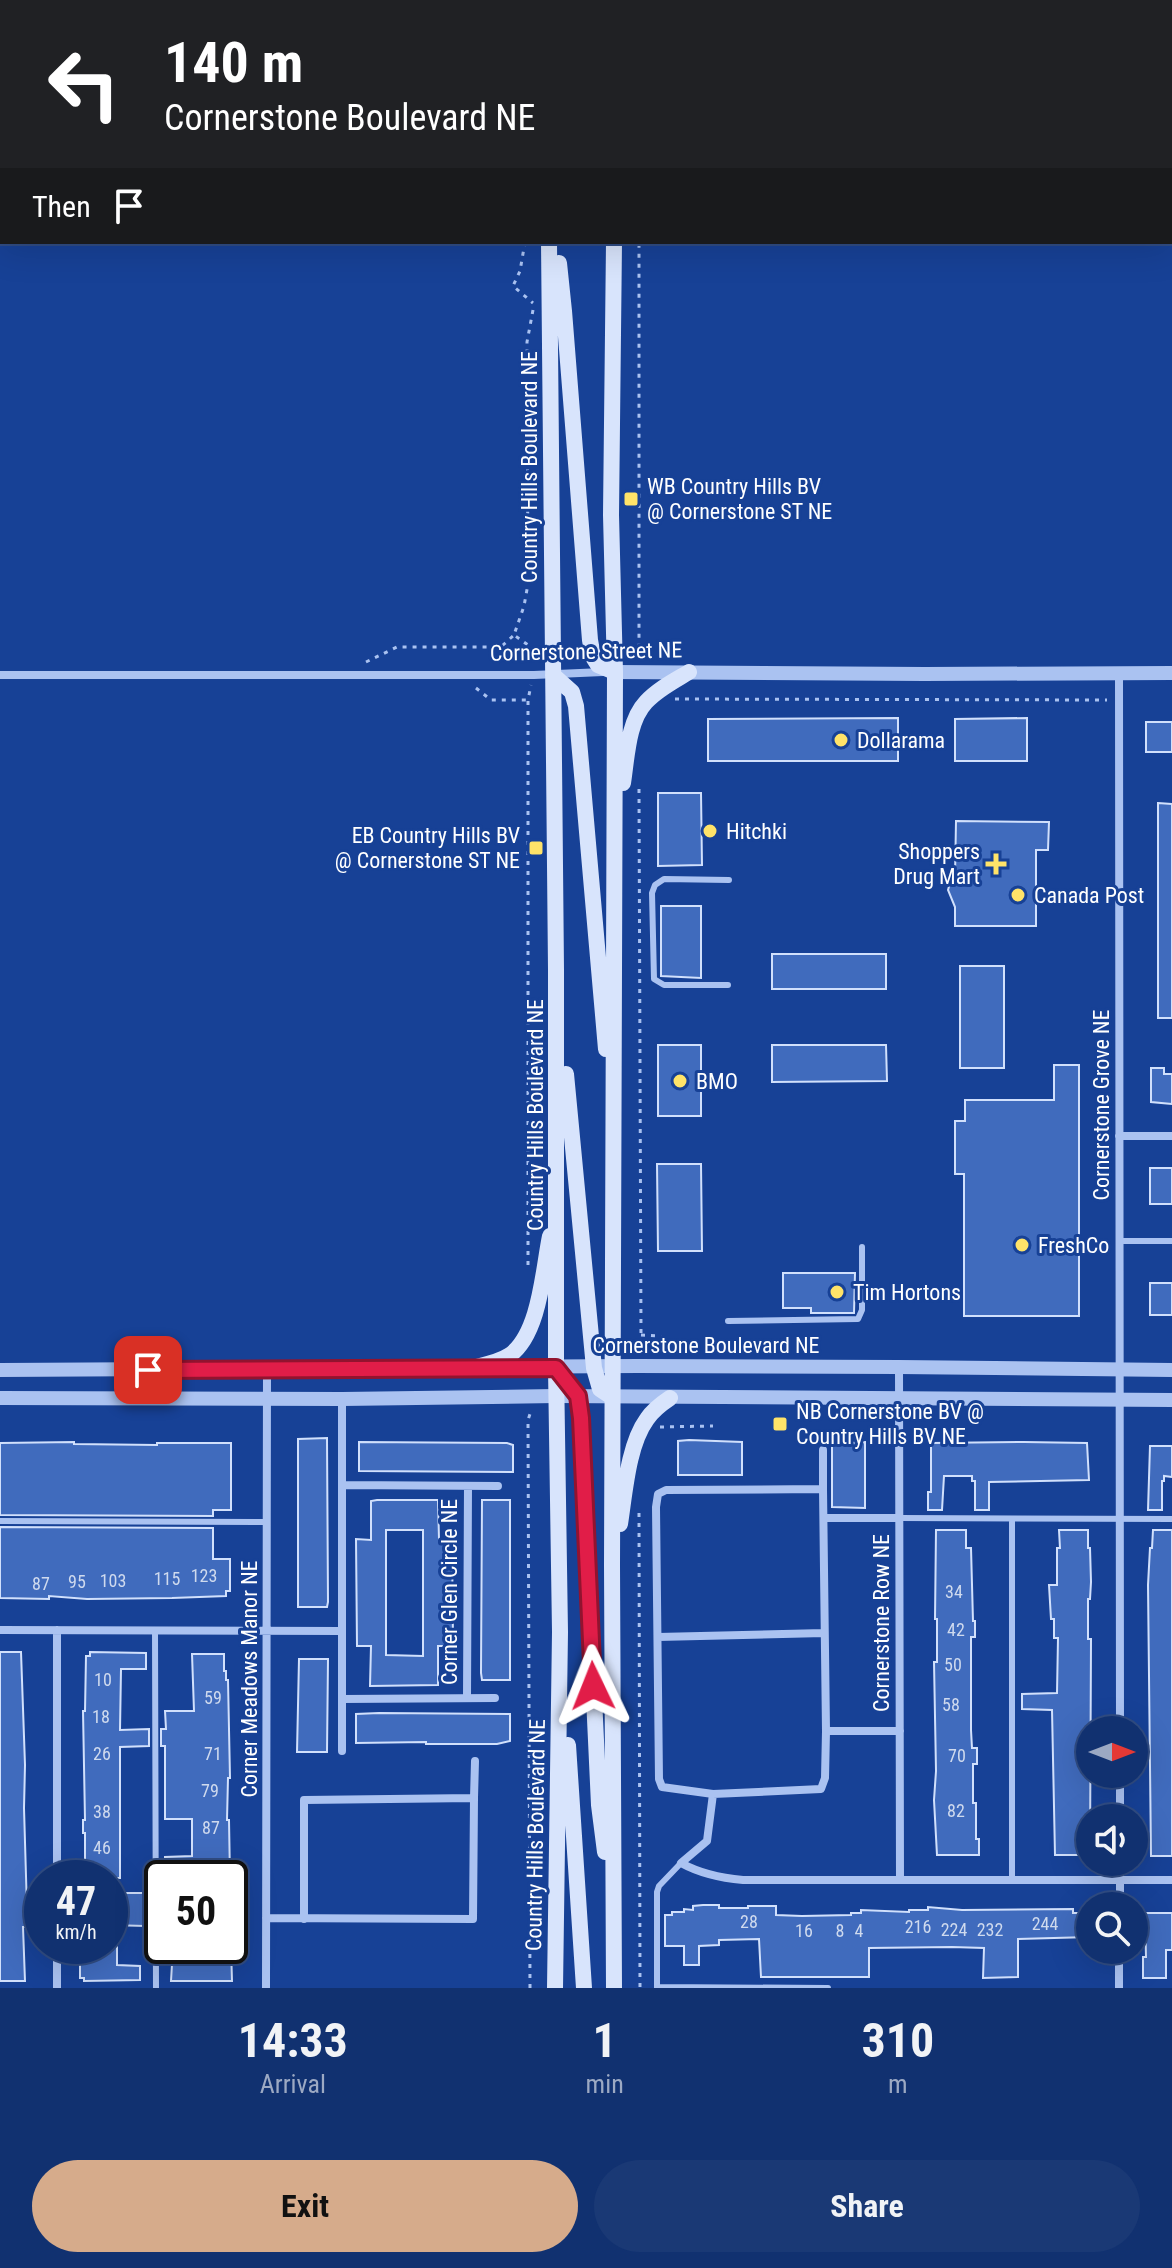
<!DOCTYPE html>
<html lang="en">
<head>
<meta charset="utf-8">
<style>
	body { margin:0; font-family:"Roboto Condensed",sans-serif; background:#1a3975; color:#f1f3f6; height:100vh; display:flex; flex-direction:column; font-size:30px; white-space:nowrap }
	* { box-sizing:border-box; margin:0 }
	p { font-size:26px; color:#9ca9c3 }
	.icon { flex:none; width:44px; height:44px; fill:none; stroke:currentColor; stroke-width:2; stroke-linecap:round; stroke-linejoin:round }
	.map { position:relative; height:1988px; overflow:hidden }
	.sheet { display:flex; flex-direction:column; background:#113170; flex:1 }
	.sheet>* { flex:none }
	.banner { position:absolute; left:0px; top:0px; width:1172px; height:244px; box-shadow:0 8px 32px #0002,0 0 0 2px #304c83; background:#202124; color:#fff; overflow:hidden }
	.needle { width:52px; rotate:90deg }
	.buttons { position:absolute; left:1076px; top:1716px; display:grid; gap:16px }
	.buttons a { display:grid; place-items:center; width:72px; height:72px; border-radius:50%; background:#113170; box-shadow:0 8px 32px #0002,0 0 0 2px #304c83; font-size:40px }
	.speed { position:absolute; left:24px; top:1860px; display:flex; gap:16px; font-size:40px; font-weight:700; text-align:center }
	.speed>* { display:grid; place-content:center; width:104px; height:104px; border-radius:50%; background:#113170; box-shadow:0 8px 32px #0002,0 0 0 2px #304c83; line-height:1 }
	.speed small { font-size:20px; font-weight:400 }
	.speed .limit { border:4px solid #111; border-radius:12px; background:#fff; color:#111 }
	.pin { position:absolute; display:grid; place-items:center; width:68px; height:68px; color:#fff; margin:-34px; border-radius:16px; box-shadow:0 4px 12px #0006 }
	.me { position:absolute; width:88px; margin:-44px; rotate:358deg; stroke-linejoin:round; filter:drop-shadow(0 0 6px #0008) }
	.turn { display:flex; align-items:center; gap:28px; height:168px; padding:0 32px; font-size:36px }
	.turn .icon { width:104px; height:104px; stroke-width:2.5 }
	.turn b { display:block; font-size:56px; line-height:68px }
	.then { display:flex; align-items:center; height:76px; padding:0 32px; background:#0003; gap:16px; font-size:30px }
	.eta { display:flex; justify-content:space-evenly; align-items:center; height:136px; text-align:center }
	.eta b { font-size:48px; font-weight:700; line-height:56px }
	.primary-button { display:flex; gap:16px; margin-top:auto; padding:16px 32px }
	.primary-button a { flex:1; height:92px; border-radius:48px; background:#d6ab8b; color:#111; font-size:32px; font-weight:700; line-height:92px; text-align:center }
	.primary-button a+a { background:#1a3975; color:#f1f3f6 }
	.map>svg:first-child { display:block }
	.building { fill:#406bbd; stroke:#d1e0fc; stroke-width:2; fill-rule:evenodd }
	.lines { fill:none; stroke-linecap:round; stroke-linejoin:round }
	.path { stroke:#aac2f1; stroke-width:3; stroke-dasharray:4 6; stroke-linecap:butt }
	.service { stroke:#aac2f1; stroke-width:6 }
	.minor { stroke:#aac2f1; stroke-width:8 }
	.tertiary { stroke:#aac2f1; stroke-width:14 }
	.secondary { stroke:#d8e4fc; stroke-width:16 }
	.route-casing { stroke:#92132f; stroke-width:20 }
	.route { stroke:#e11d48; stroke-width:14 }
	.poi-dot { fill:#ffe369; stroke:#174196; stroke-width:3 }
	.labels { text-anchor:middle; stroke-width:6; stroke-linejoin:round; paint-order:stroke }
	.number-label { font-size:18px; fill:#cfdaee }
	.street-label { font-size:22px; fill:#fff; stroke:#174196 }
	.poi-label { font-size:22px; fill:#fff; stroke:#174196; text-anchor:start }
</style>
</head>
<body>
<div class="map">
<svg width="1172" height="1988" viewBox="0 0 1172 1988">
	<rect width="100%" height="100%" fill="#174196"/>
	<path class="building" d="M898,718V761H708V719Z
		M1027,718V761H955V719Z
		M1146,722H1172V752H1146Z
		M658,793H701L702,865L658,866Z
		M1158,803L1172,804V1018H1158Z
		M956,821L1049,822L1048,850H1036V926H955V907L948,890L950,883L955,877Z
		M661,906H701V978L661,976Z
		M772,954H886V989H772Z
		M960,966H1004V1068H960Z
		M658,1045H701V1116H658Z
		M772,1045H886L887,1081L772,1082Z
		M1054,1065H1079V1316H964V1174H955V1121H965V1100H1054Z
		M1151,1068H1164V1074H1172V1104L1151,1102Z
		M657,1164H701L702,1251H658Z
		M1150,1168H1172V1204H1150Z
		M783,1273H855L854,1313H811V1308H783Z
		M1150,1283H1172V1315H1150Z
		M327,1438L328,1602L327,1607H298V1439Z
		M689,1440L742,1442V1475H678V1441Z
		M74,1442V1444L157,1445V1443H231V1510H213V1516L0,1515V1443Z
		M359,1442L507,1443L513,1445V1472L359,1471Z
		M865,1442V1508L832,1507V1444Z
		M1024,1442L1087,1443L1089,1480L989,1482V1510H975V1481H972V1476H944L942,1510H928V1492H931V1443Z
		M1150,1446H1172V1477L1164,1476V1481H1162V1510H1148Z
		M377,1500H438L439,1539L452,1540L453,1640L452,1646H438V1685L370,1686L371,1646H357L356,1539L371,1540V1501ZM386,1530H423V1656L386,1655Z
		M482,1500H510V1680H482L481,1673Z
		M0,1527L213,1528V1559H230V1591H226V1596L172,1598L87,1599L49,1596V1599L0,1598Z
		M936,1530H966V1548H971L973,1621H975V1637H971V1730L972,1748H977V1764H973V1803H976V1839H979V1855H937L934,1800L936,1771L934,1662H937V1619H935Z
		M1059,1530H1088V1548H1090L1091,1582L1090,1599H1088V1639H1091L1090,1855H1055L1052,1710L1022,1709V1694L1057,1693L1058,1638H1054V1619H1051L1049,1585H1057V1548H1060Z
		M1153,1530H1172V1856H1151L1148,1585L1150,1548H1152Z
		M0,1652H21L25,1765L24,1808L27,1910V1927H23L25,1981H0Z
		M90,1652L146,1653V1669H121L120,1730L149,1729V1746L120,1747V1878H85V1833H83V1820H85L83,1711H85L86,1656H90Z
		M192,1654H224V1671H226V1680H228L230,1778H228L227,1820H229L230,1878H165V1857L192,1856V1819H165V1746H161V1729H166L165,1711H194Z
		M299,1659H328L327,1752H297Z
		M379,1713L510,1714V1741L497,1744H426V1742L356,1743V1714Z
		M110,1893H145V1926L110,1925Z
		M703,1905H719V1908H748V1906H776V1915L802,1916L851,1915V1913H861V1910L909,1912V1910H928V1907L962,1910L1073,1909V1913H1090V1937L1018,1939V1977L983,1978L984,1948L952,1947L869,1948V1977H761L759,1939L719,1940V1945L699,1946V1965H684V1946H665V1915H672V1912H684V1909L693,1910V1906Z
		M1145,1913H1172V1950H1166V1978H1143V1957H1146Z
		M85,1946H117V1965L140,1966V1980L84,1981V1978H80V1950H85Z
		M166,1947H231L232,1981H171L172,1964H166Z"/>
	<g class="lines">
		<path class="path" d="M528,2L529,0
			M1170,5H1172
			M525,242L520,271L513,286L533,303
			M533,310L527,342L528,584L524,606L514,635L535,650L534,666
			M636,657L639,652V242
			M366,662L397,647H496L503,645L514,635
			M476,688L491,700H528
			M675,699L1107,700
			M528,1265V700L531,685
			M641,1335L659,1336L689,1350
			M639,1353L641,1335L639,789
			M660,1427L713,1426
			M639,1513L640,1988
			M530,1988L528,1420L531,1411"/>
		<path class="service" d="M728,985H664L654,979L652,893L655,885L664,879L729,880
			M1119,1241H1172
			M728,1321L858,1319L862,1310V1247
			M899,1518L1172,1519
			M1012,1519V1881
			M0,1521L267,1522
			M155,1630L156,1988
			M681,1863L659,1886L657,1892V1987L828,1988"/>
		<path class="minor" d="M1119,673L1120,1730
			M0,675H534L603,672
			M1119,1136H1172
			M899,1367L900,1879
			M342,1399V1751
			M823,1450V1489
			M342,1485L498,1486
			M824,1518H899
			M0,1630L342,1631
			M658,1637L824,1633
			M467,1698L468,1486
			M342,1699L495,1698
			M826,1731H900
			M1120,1774V1818
			M713,1794L662,1787L659,1779L656,1507L658,1494L666,1490L823,1489L826,1731L825,1778L821,1789L713,1794L707,1841L681,1863C701,1874 720,1878 743,1880H1172
			M474,1798L475,1761
			M57,1878V1630
			M1120,1906V1862
			M266,1918L473,1919L474,1798L304,1800V1919
			M57,1988V1946
			M266,1988L267,1370
			M1119,1988V1950"/>
		<path class="tertiary" d="M615,672L925,674L1172,673
			M0,1370L638,1366L899,1367L1172,1370
			M0,1398L342,1399L556,1396L1172,1400"/>
		<path class="secondary" d="M547,0V2
			M616,2V0
			M549,242L556,969V1368L560,1632L555,1988
			M614,242L611,515L615,672L612,1565L614,1988
			M559,263L564,311L590,640L593,657L598,665L615,672
			M553,675L572,692L576,706L606,1049
			M623,783C627,757 628,721 646,702C658,689 674,681 689,672
			M566,1074L594,1368L600,1389L612,1397
			M556,1368L578,1396L581,1418L599,1805L605,1852
			M468,1369C483,1365 498,1363 510,1355C540,1333 543,1270 550,1236
			M620,1524C625,1492 628,1445 647,1419C653,1410 661,1404 670,1398
			M568,1745L584,1988"/>
	</g>
	<g class="lines">
		<g class="route-casing">
			<path id="route" d="M148,1370L556,1368L578,1396L581,1418L593,1686"/>
		</g>
		<use href="#route" class="route"/>
	</g>
	<g class="poi-dot">
		<rect x="623" y="491" width="16" height="16" rx="4"/>
		<circle cx="841" cy="740" r="8"/>
		<circle cx="710" cy="831" r="8"/>
		<rect x="528" y="840" width="16" height="16" rx="4"/>
		<path d="M992 852h8v8h8v8h-8v8h-8v-8h-8v-8h8z"/>
		<circle cx="1018" cy="895" r="8"/>
		<circle cx="680" cy="1081" r="8"/>
		<circle cx="1022" cy="1245" r="8"/>
		<circle cx="837" cy="1292" r="8"/>
		<rect x="772" y="1416" width="16" height="16" rx="4"/>
	</g>
	<g class="labels">
		<g class="number-label">
			<text x="204" y="1582">123</text>
			<text x="167" y="1585">115</text>
			<text x="113" y="1587">103</text>
			<text x="77" y="1588">95</text>
			<text x="41" y="1590">87</text>
			<text x="954" y="1598">34</text>
			<text x="956" y="1636">42</text>
			<text x="953" y="1671">50</text>
			<text x="103" y="1686">10</text>
			<text x="213" y="1704">59</text>
			<text x="951" y="1711">58</text>
			<text x="101" y="1723">18</text>
			<text x="102" y="1760">26</text>
			<text x="213" y="1760">71</text>
			<text x="957" y="1762">70</text>
			<text x="210" y="1797">79</text>
			<text x="956" y="1817">82</text>
			<text x="102" y="1818">38</text>
			<text x="211" y="1834">87</text>
			<text x="102" y="1854">46</text>
			<text x="749" y="1928">28</text>
			<text x="1045" y="1930">244</text>
			<text x="918" y="1933">216</text>
			<text x="954" y="1936">224</text>
			<text x="990" y="1936">232</text>
			<text x="804" y="1937">16</text>
			<text x="840" y="1937">8</text>
			<text x="859" y="1937">4</text>
		</g>
		<g class="street-label">
			<text transform="translate(529 467) rotate(-90)" y="8">Country Hills Boulevard NE</text>
			<text transform="translate(586 651) rotate(-1)" y="8">Cornerstone Street NE</text>
			<text transform="translate(1101 1105) rotate(-90)" y="8">Cornerstone Grove NE</text>
			<text transform="translate(535 1115) rotate(-90)" y="8">Country Hills Boulevard NE</text>
			<text x="706" y="1353">Cornerstone Boulevard NE</text>
			<text transform="translate(449 1592) rotate(-90)" y="8">Corner Glen Circle NE</text>
			<text transform="translate(881 1623) rotate(-90)" y="8">Cornerstone Row NE</text>
			<text transform="translate(249 1679) rotate(-90)" y="8">Corner Meadows Manor NE</text>
			<text transform="translate(535 1835) rotate(-89)" y="8">Country Hills Boulevard NE</text>
		</g>
		<g class="poi-label">
			<text x="647" y="494">WB Country Hills BV<tspan x="647" dy="25">@ Cornerstone ST NE</tspan></text>
			<text x="857" y="748">Dollarama</text>
			<text x="726" y="839">Hitchki</text>
			<text x="520" y="843" text-anchor="end">EB Country Hills BV<tspan x="520" dy="25">@ Cornerstone ST NE</tspan></text>
			<text x="980" y="859" text-anchor="end">Shoppers<tspan x="980" dy="25">Drug Mart</tspan></text>
			<text x="1034" y="903">Canada Post</text>
			<text x="696" y="1089">BMO</text>
			<text x="1038" y="1253">FreshCo</text>
			<text x="853" y="1300">Tim Hortons</text>
			<text x="796" y="1419">NB Cornerstone BV @<tspan x="796" dy="25">Country Hills BV NE</tspan></text>
		</g>
	</g>
</svg>
<div class="buttons">
<a><svg class="needle" viewBox="-14 -14 28 28"><path d="M0-13l5 13h-10z" fill="#e53935"/><path d="M0 13l5-13h-10z" fill="#9ca9c3"/></svg></a>
<a><svg class="icon" aria-label="sound" viewBox="0 0 24 24"><path d="M4 9h4l5-4v14l-5-4H4zM17 9q2 3 0 6"/></svg></a>
<a><svg class="icon" aria-label="search" viewBox="0 0 24 24"><circle cx="10" cy="10" r="6"/><path d="M15 15l6 6"/></svg></a>
</div>
<div class="speed"><div>47<small>km/h</small></div><div class="limit">50</div></div>
<div class="pin" style="left:148px;top:1370px;background:#d93025"><svg class="icon" aria-label="arrive" viewBox="0 0 24 24"><path d="M6 21V4h12l-3 4 3 4H6"/></svg></div>
<svg class="me" style="left:593px;top:1686px" viewBox="-20 -20 40 40"><path d="M0-17L14 15 0 8-14 15z" fill="#e11d48" stroke="#fff" stroke-width="4"/></svg>
<div class="banner">
<div class="turn"><svg class="icon" aria-label="left" viewBox="0 0 24 24"><path d="M17 20v-9H6M10 6l-5 5 5 5"/></svg><div><b>140 m</b>Cornerstone Boulevard NE</div></div>
<div class="then">Then<svg class="icon" aria-label="arrive" viewBox="0 0 24 24"><path d="M6 21V4h12l-3 4 3 4H6"/></svg></div>
</div>
</div>
<section class="sheet">
<div class="eta">
<div><b>14:33</b><p>Arrival</p></div>
<div><b>1</b><p>min</p></div>
<div><b>310</b><p>m</p></div>
</div>
<div class="primary-button"><a>Exit</a><a>Share</a></div>
</section>
</body>
</html>
